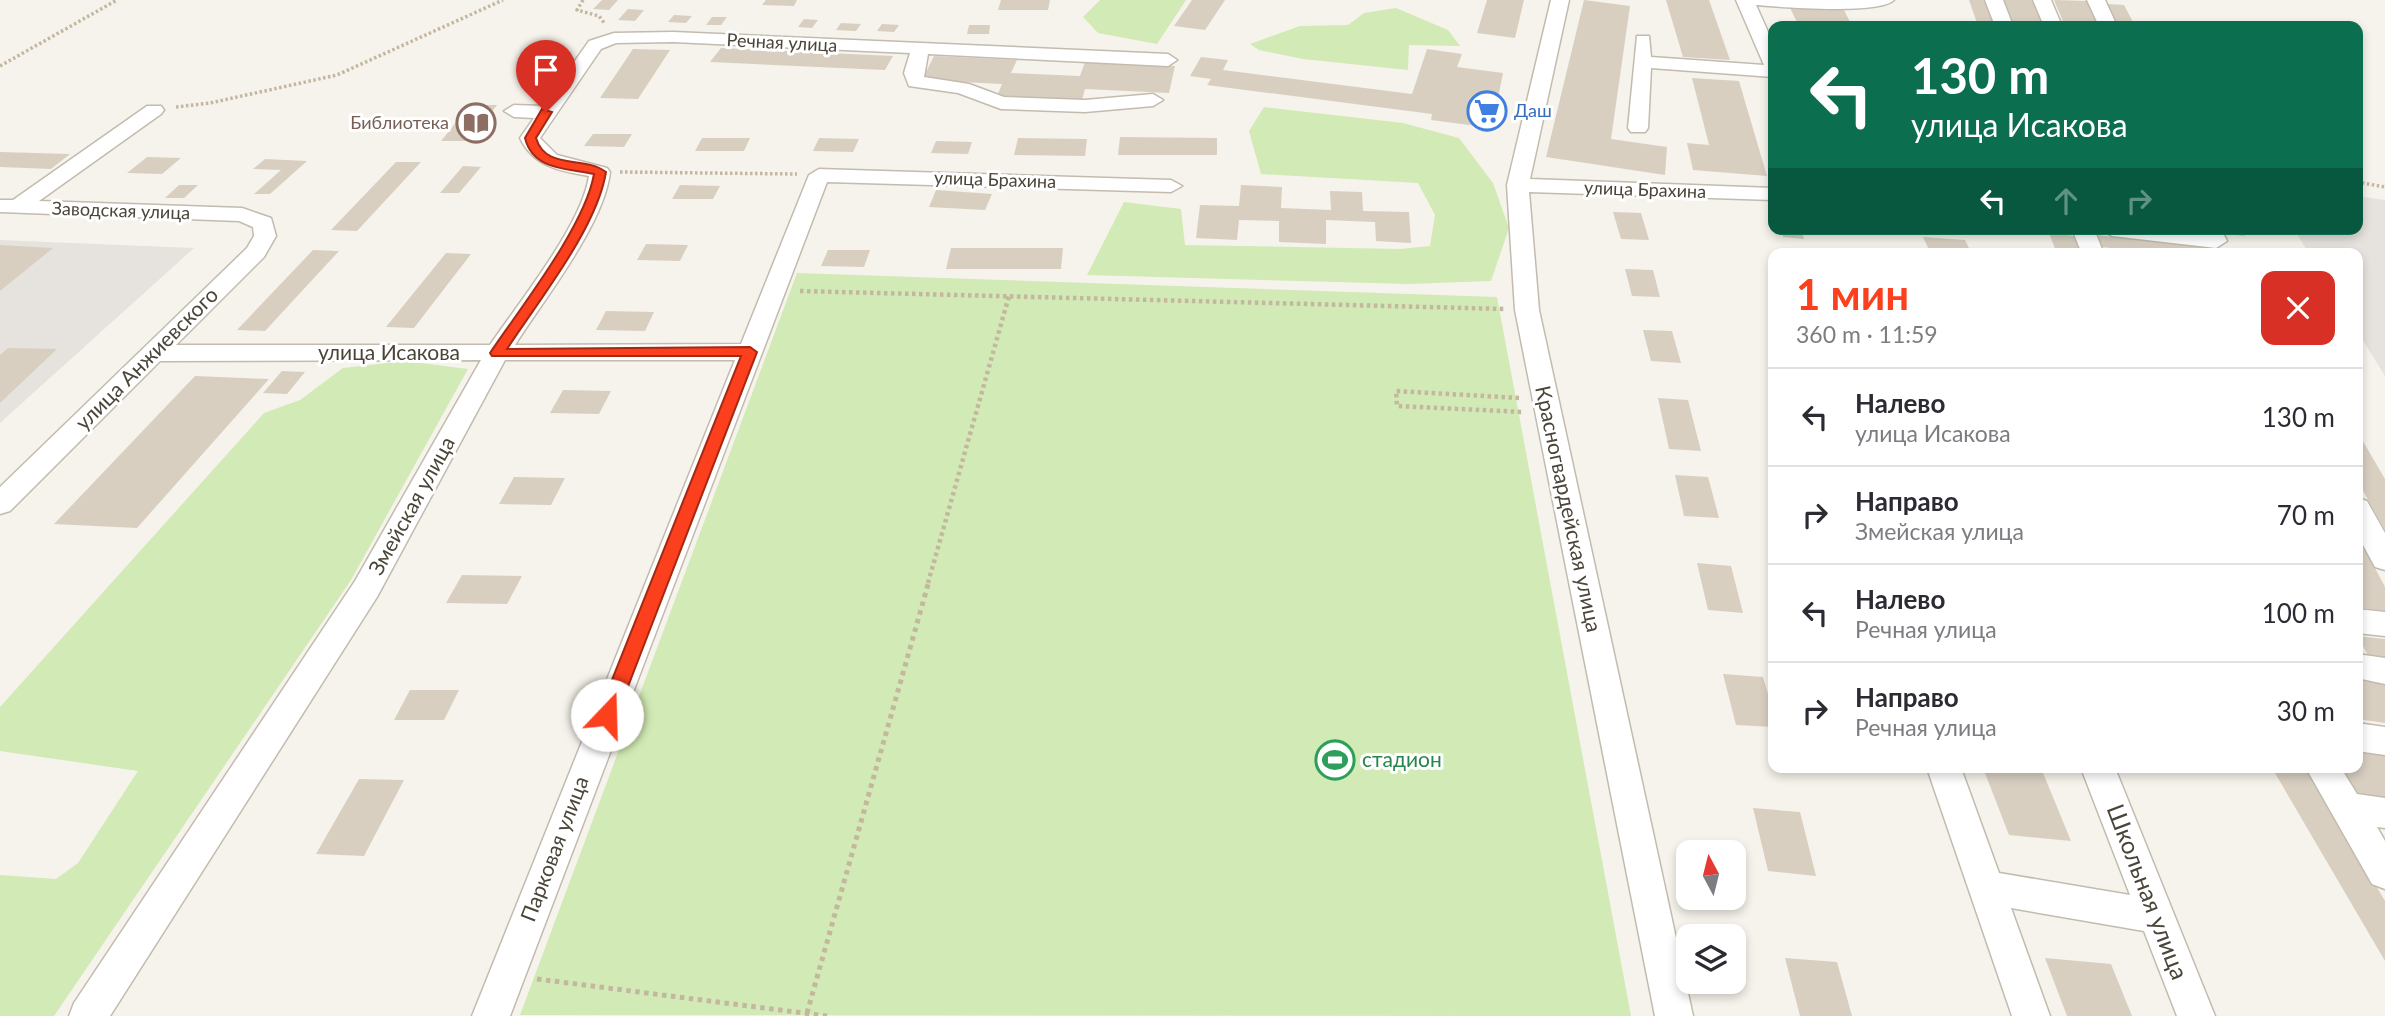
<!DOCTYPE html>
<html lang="ru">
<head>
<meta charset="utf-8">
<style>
	body { margin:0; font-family:Lato,sans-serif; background:#f7f7f7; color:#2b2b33; height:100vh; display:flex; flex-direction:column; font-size:26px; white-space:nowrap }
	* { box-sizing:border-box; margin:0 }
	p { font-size:23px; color:#7c7c81 }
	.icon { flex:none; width:38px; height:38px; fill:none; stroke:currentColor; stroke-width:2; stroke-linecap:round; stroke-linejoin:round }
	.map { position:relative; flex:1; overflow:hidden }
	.sheet { position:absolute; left:1768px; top:248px; width:595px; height:525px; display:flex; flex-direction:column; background:#fff; border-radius:14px; box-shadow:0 4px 10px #0003 }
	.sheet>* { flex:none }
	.guide { position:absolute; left:1768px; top:21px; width:595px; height:214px; border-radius:14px; box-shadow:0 4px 10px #0003; background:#0b6e4f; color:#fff; overflow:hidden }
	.needle { width:46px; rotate:353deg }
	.buttons { position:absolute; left:1676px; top:840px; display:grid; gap:14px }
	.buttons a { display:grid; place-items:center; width:70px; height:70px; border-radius:14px; background:#fff; box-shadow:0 4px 10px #0003; font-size:35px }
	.pin { position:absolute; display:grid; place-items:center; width:60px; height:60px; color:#fff; margin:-72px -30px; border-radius:50% 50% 50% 0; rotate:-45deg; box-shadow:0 0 7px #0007 }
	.pin .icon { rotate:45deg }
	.me { position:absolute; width:77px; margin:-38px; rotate:21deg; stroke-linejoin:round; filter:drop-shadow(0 0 5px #0008) }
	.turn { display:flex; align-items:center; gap:24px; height:147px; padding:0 28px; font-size:32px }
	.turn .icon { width:91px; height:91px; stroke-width:2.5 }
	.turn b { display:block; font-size:49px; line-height:60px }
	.lanes { display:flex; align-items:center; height:66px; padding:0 28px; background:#0003; justify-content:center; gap:35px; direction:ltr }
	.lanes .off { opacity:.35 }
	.round { display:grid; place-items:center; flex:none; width:74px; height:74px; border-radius:14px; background:#f7f7f7 }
	.headline { display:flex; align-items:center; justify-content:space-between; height:119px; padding:0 28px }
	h1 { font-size:42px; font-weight:700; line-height:52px; color:#fc3f1d }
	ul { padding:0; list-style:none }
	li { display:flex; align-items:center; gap:21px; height:98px; padding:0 28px; border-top:2px solid #e1e1e2 }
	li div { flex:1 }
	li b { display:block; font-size:26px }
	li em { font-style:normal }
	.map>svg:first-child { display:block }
	.industrial { fill:#e6e2dd }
	.green { fill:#d2eab5 }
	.building { fill:#d8cfc1 }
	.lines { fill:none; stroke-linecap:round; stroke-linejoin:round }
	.minor-casing { stroke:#c2bbae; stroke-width:3 }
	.path-far2 { stroke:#c4b79f; stroke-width:3.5; stroke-dasharray:2.5 2.5; stroke-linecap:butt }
	.path-far1 { stroke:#c4b79f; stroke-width:4.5; stroke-dasharray:3.5 3.5; stroke-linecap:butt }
	.path { stroke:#c4b79f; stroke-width:5; stroke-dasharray:4.5 4.5; stroke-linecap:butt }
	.minor { fill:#fff; fill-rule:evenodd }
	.route { fill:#fc3f1d; stroke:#a42913; stroke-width:2 }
	.labels { text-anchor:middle; stroke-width:6; stroke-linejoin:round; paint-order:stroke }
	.far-street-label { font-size:18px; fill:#4b4439; stroke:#fff }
	.far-shop-label { font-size:18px; fill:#366cbe; stroke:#fff; text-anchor:start }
	.far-education-label { font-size:18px; fill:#785e54; stroke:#fff; text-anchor:end }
	.street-label { font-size:21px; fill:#4b4439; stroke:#fff }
	.leisure-label { font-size:21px; fill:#27864d; stroke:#fff; text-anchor:start }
	.near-street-label { font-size:24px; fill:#4b4439; stroke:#fff }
</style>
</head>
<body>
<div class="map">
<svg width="2385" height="1016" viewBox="0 0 2385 1016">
	<rect width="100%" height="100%" fill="#f6f3ec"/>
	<path class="industrial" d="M2357,196L2385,200V376L2357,331V254H2309L2294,229H2357Z
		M0,240L194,248L0,423Z"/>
	<path class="green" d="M1100,0H1186L1157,44L1098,33L1083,17Z
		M1396,8L1448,30L1460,46L1409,45L1408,70L1303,59L1259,50L1250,44L1300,26L1348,25L1364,13Z
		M1264,107L1403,123L1459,138L1493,183L1509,228L1491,281L1408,284L1087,275L1124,202L1181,209L1185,245L1400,249L1430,246L1435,215L1418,183L1261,174L1249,131Z
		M797,273L1497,297L1631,1016L520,1015Z
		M405,361L468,369L351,580L54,1016H0V875L56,879L78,863L138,771L0,751V707L264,413L300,400L343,368Z"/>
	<path class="building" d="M602,0H618L609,10L593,9Z
		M766,0H797L794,6L762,5Z
		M1001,0H1050L1048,10H998Z
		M1192,0H1225L1205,30L1174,26Z
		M1487,0H1524L1515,38L1477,33Z
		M1584,0L1630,6L1611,139L1667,147L1665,175L1546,157Z
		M1666,0H1709L1730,60L1683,57Z
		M1969,0H1986L1995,26H1978Z
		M2002,0H2033L2045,26H2012Z
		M2054,0L2088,1L2100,26H2065Z
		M2106,4L2124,5L2135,26H2117Z
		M1789,6L1843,8L1852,26H1799Z
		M628,9L644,10L635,21L618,20Z
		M674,15L692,16L686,23L668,22Z
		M712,17H727L721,25H706Z
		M804,19L818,20L812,28L798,27Z
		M841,23L861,24L856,31L836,30Z
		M882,24L899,25L894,32L877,31Z
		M969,25H990L989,34H967Z
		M721,48L893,56L885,70L710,62Z
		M633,49L670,50L638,99L600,98Z
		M1427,49L1462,54L1457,67L1503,73L1492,128L1431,120L1432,114L1207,85L1211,79L1190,76L1201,57L1228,60L1223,70L1412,94Z
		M934,56L1017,60L1011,73L1080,76L1085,62L1175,66L1169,93L1085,89L1082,100L997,96L1002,84L922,80Z
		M1692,78L1739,81L1767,176L1693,170L1687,143L1709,145Z
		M470,105H497L469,141H441Z
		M593,134H632L624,147L584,146Z
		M1120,137L1217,138V155H1118Z
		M702,138H750L744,151H695Z
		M819,138L859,139L853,152L813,151Z
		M1018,138L1087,139L1085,156L1014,155Z
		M936,141L972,142L968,154L931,153Z
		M0,152L70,154L51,169L0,167Z
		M147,157L181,158L162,174L127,173Z
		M265,159L307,161L270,194H254L281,170L253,169Z
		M396,162H421L357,231L331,230Z
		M463,166L481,167L459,193H440Z
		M179,185H198L184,198H165Z
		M680,185L720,186L713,199H672Z
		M1241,185L1282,187L1281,208L1331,210L1330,191L1362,192L1363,211L1409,212L1411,243L1376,241L1375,222L1326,220V244L1279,242V221L1239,220L1237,240L1196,238L1200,205L1239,206Z
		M936,190L992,194L985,210L929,207Z
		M1613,212L1641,213L1649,240L1621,239Z
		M1781,229H1801L1804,239L1783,237Z
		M2218,229H2241L2245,236L2220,233Z
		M2049,233L2075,236L2082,254H2057Z
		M2096,235L2246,251L2248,254H2163L2102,247Z
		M1923,237L1965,240L1972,254H1931Z
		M646,244L688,245L680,261L637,260Z
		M0,245L53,248L0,291Z
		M951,248H1063L1061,269H946Z
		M313,250L339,251L265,331L237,330Z
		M828,250H870L864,267L821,266Z
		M446,253L471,254L414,328L386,327Z
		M1625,269L1653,270L1660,297L1632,296Z
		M606,311L654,312L645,331L596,330Z
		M1643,330L1672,331L1681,363L1651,361Z
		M8,348L57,349L0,403V355Z
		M282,371L305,372L287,394L263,393Z
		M195,376L269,379L137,528L54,524Z
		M563,390L611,391L599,414L550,413Z
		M1658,398L1688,400L1701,451L1669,449Z
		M2357,431L2385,479V530L2357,480Z
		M1675,475L1708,477L1719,518L1684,516Z
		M514,477L565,478L551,505L499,504Z
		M2357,534L2385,587V611L2357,607Z
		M1697,563L1731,566L1743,613L1708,610Z
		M462,575L522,576L507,604L446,603Z
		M2357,636L2385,639V658L2368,655Z
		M1723,674L1763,677L1773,711V727L1736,725Z
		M2357,680L2385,684V723L2357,719Z
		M410,690H459L444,720H394Z
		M2357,749L2385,753V800L2351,795L2338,768H2357Z
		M1983,768H2041L2071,841L2009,835Z
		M2272,768H2307L2385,901V961Z
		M359,779L404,780L364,856L316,854Z
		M1753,808L1800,812L1816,876L1768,871Z
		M1785,958L1837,962L1852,1016H1800Z
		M2045,958L2111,964L2132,1016H2067Z"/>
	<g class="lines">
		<g class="minor-casing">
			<path id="minor" d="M1551,0H1569L1530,179L1773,188V200L1529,192L1539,310L1693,1016H1655L1515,310L1507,185Z
				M1736,0H1894C1880,15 1779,7 1756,5L1773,43V77L1651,68L1648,128L1645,132H1631L1628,128L1637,36H1649L1651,57L1764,65Z
				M1985,0H2003L2013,26H1995Z
				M2033,0H2051L2062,26H2044Z
				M2087,0H2105L2117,26H2099Z
				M673,32L1168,54L1177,60L1168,66L928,54L924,77L969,84L1004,97L1085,100L1153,94L1163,100L1153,106L1085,112L1001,109L958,93L909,86L904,73L910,53L673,42L616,43L601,49L540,138L557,155L607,168L610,172C604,225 544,299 515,345L741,344L809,175L819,169L1171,180L1182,186L1171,192L827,182L510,1016H472L735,360H505L377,597L110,1016H69L74,1003L355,581L481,360L160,361L10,511L0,514V487L247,248L254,236L253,227L239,221L0,212V200H13L147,106H161L164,110L161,114L39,201L242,208L271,218L276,236L264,257L176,345H490C519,302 582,225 589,176C560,171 534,167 520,138L534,118L514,117L504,111L514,105L543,106L589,41L614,33Z
				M2072,229H2094L2104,254H2082Z
				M2101,229L2201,233L2199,229H2221L2227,241L2216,248L2112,236Z
				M2357,498L2367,501L2385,533V570L2375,567L2357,534Z
				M2357,609L2385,612V636L2357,633Z
				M2357,654L2385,658V684L2357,678Z
				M2357,723L2385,727V755L2357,751Z
				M1927,768H1961L1999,873L2130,895L2081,768H2115L2215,1016H2177L2144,931L2011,908L2050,1016H2012Z
				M2306,768H2341L2357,794L2385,798V828L2377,827L2385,841V889L2372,884Z"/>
		</g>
		<path class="path-far2" d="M583,0L577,10L599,16L605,24
			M0,66L117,0
			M176,107L210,103L337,75L503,0
			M620,172L797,174
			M2357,182L2385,187"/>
		<path class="path-far1" d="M800,291L1505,309
			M1519,398L1396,391L1397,406L1523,412
			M928,583L1009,296"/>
		<path class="path" d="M537,979L827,1016
			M807,1013L929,581"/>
		<use href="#minor" class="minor"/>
	</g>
	<path class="route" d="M542,109L552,112L536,138C546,171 584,155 606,172C597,228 539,300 507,349L750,347L757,352L617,715L607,723L598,715L741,356H492L490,353C521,307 585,226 594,174C565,168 533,170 525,138Z"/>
	<defs>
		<g id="supermarket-ring" transform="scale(2.0125)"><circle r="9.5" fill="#fff" stroke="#3f7fe0" stroke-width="1.5"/><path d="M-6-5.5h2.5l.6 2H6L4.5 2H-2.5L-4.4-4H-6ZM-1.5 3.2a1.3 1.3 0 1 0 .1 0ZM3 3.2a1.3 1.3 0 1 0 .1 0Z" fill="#3f7fe0"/></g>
		<g id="library-ring" transform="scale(2.0125)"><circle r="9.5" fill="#fff" stroke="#8d6e63" stroke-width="1.5"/><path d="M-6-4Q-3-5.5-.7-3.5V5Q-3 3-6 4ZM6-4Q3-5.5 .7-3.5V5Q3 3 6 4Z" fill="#8d6e63"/></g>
		<g id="stadium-ring" transform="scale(2.0125)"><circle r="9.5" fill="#fff" stroke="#2e9e5b" stroke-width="1.5"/><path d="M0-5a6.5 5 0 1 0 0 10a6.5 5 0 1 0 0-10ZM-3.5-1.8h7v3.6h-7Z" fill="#2e9e5b"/></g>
	</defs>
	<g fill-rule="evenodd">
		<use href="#supermarket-ring" x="1487" y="111"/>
		<use href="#library-ring" x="476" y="123"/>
		<use href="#stadium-ring" x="1335" y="760"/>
	</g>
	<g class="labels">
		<g class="far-street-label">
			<text transform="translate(782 43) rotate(3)" y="6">Речная улица</text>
			<text transform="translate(995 180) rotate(2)" y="6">улица Брахина</text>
			<text transform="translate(1645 190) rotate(2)" y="6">улица Брахина</text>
			<text transform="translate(121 211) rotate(2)" y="6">Заводская улица</text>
		</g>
		<g class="far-shop-label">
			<text x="1514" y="117">Даш</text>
		</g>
		<g class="far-education-label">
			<text x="449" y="129">Библиотека</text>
		</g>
		<g class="street-label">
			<text x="389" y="360">улица Исакова</text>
			<text transform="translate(147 359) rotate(-45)" y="7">улица Анжиевского</text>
			<text transform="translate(412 506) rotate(-61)" y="7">Змейская улица</text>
			<text transform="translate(1568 509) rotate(78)" y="7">Красногвардейская улица</text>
			<text transform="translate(555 849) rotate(-69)" y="7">Парковая улица</text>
		</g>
		<g class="leisure-label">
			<text x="1362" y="767">стадион</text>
		</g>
		<g class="near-street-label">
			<text transform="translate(2147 892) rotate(69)" y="8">Школьная улица</text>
		</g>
	</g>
</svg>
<div class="buttons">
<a><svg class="needle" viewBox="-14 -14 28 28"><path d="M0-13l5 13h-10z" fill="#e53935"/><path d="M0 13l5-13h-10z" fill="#7c7c81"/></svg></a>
<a><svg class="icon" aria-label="layers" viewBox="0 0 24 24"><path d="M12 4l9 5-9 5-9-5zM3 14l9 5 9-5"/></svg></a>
</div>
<div class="pin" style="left:546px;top:112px;background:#d93025"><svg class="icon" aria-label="arrive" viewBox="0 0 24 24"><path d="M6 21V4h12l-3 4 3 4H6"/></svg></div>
<svg class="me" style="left:607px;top:715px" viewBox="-20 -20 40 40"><circle r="19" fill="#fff"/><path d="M0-13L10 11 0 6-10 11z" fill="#fc3f1d"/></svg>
<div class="guide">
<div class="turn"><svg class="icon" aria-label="left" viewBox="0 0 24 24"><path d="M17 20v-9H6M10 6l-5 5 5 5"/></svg><div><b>130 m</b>улица Исакова</div></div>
<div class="lanes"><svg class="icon" aria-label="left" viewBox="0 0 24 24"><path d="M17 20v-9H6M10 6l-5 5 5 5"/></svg><svg class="icon off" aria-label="ahead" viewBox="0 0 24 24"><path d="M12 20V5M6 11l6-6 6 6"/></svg><svg class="icon off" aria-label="right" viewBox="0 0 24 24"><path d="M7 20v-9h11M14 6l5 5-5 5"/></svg></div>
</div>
<section class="sheet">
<div class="headline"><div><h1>1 мин</h1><p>360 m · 11:59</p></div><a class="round" style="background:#d93025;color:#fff"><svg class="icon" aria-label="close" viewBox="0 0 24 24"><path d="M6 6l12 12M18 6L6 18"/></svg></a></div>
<ul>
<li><svg class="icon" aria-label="left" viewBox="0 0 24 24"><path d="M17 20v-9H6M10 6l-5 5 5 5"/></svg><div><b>Налево</b><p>улица Исакова</p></div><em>130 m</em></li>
<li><svg class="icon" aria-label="right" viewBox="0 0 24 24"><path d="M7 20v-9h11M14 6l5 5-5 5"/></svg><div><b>Направо</b><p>Змейская улица</p></div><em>70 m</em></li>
<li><svg class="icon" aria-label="left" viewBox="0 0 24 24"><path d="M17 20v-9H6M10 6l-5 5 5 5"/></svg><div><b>Налево</b><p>Речная улица</p></div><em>100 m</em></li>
<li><svg class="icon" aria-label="right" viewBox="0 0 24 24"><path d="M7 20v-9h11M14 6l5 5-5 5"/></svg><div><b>Направо</b><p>Речная улица</p></div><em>30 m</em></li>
</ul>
</section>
</div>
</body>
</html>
